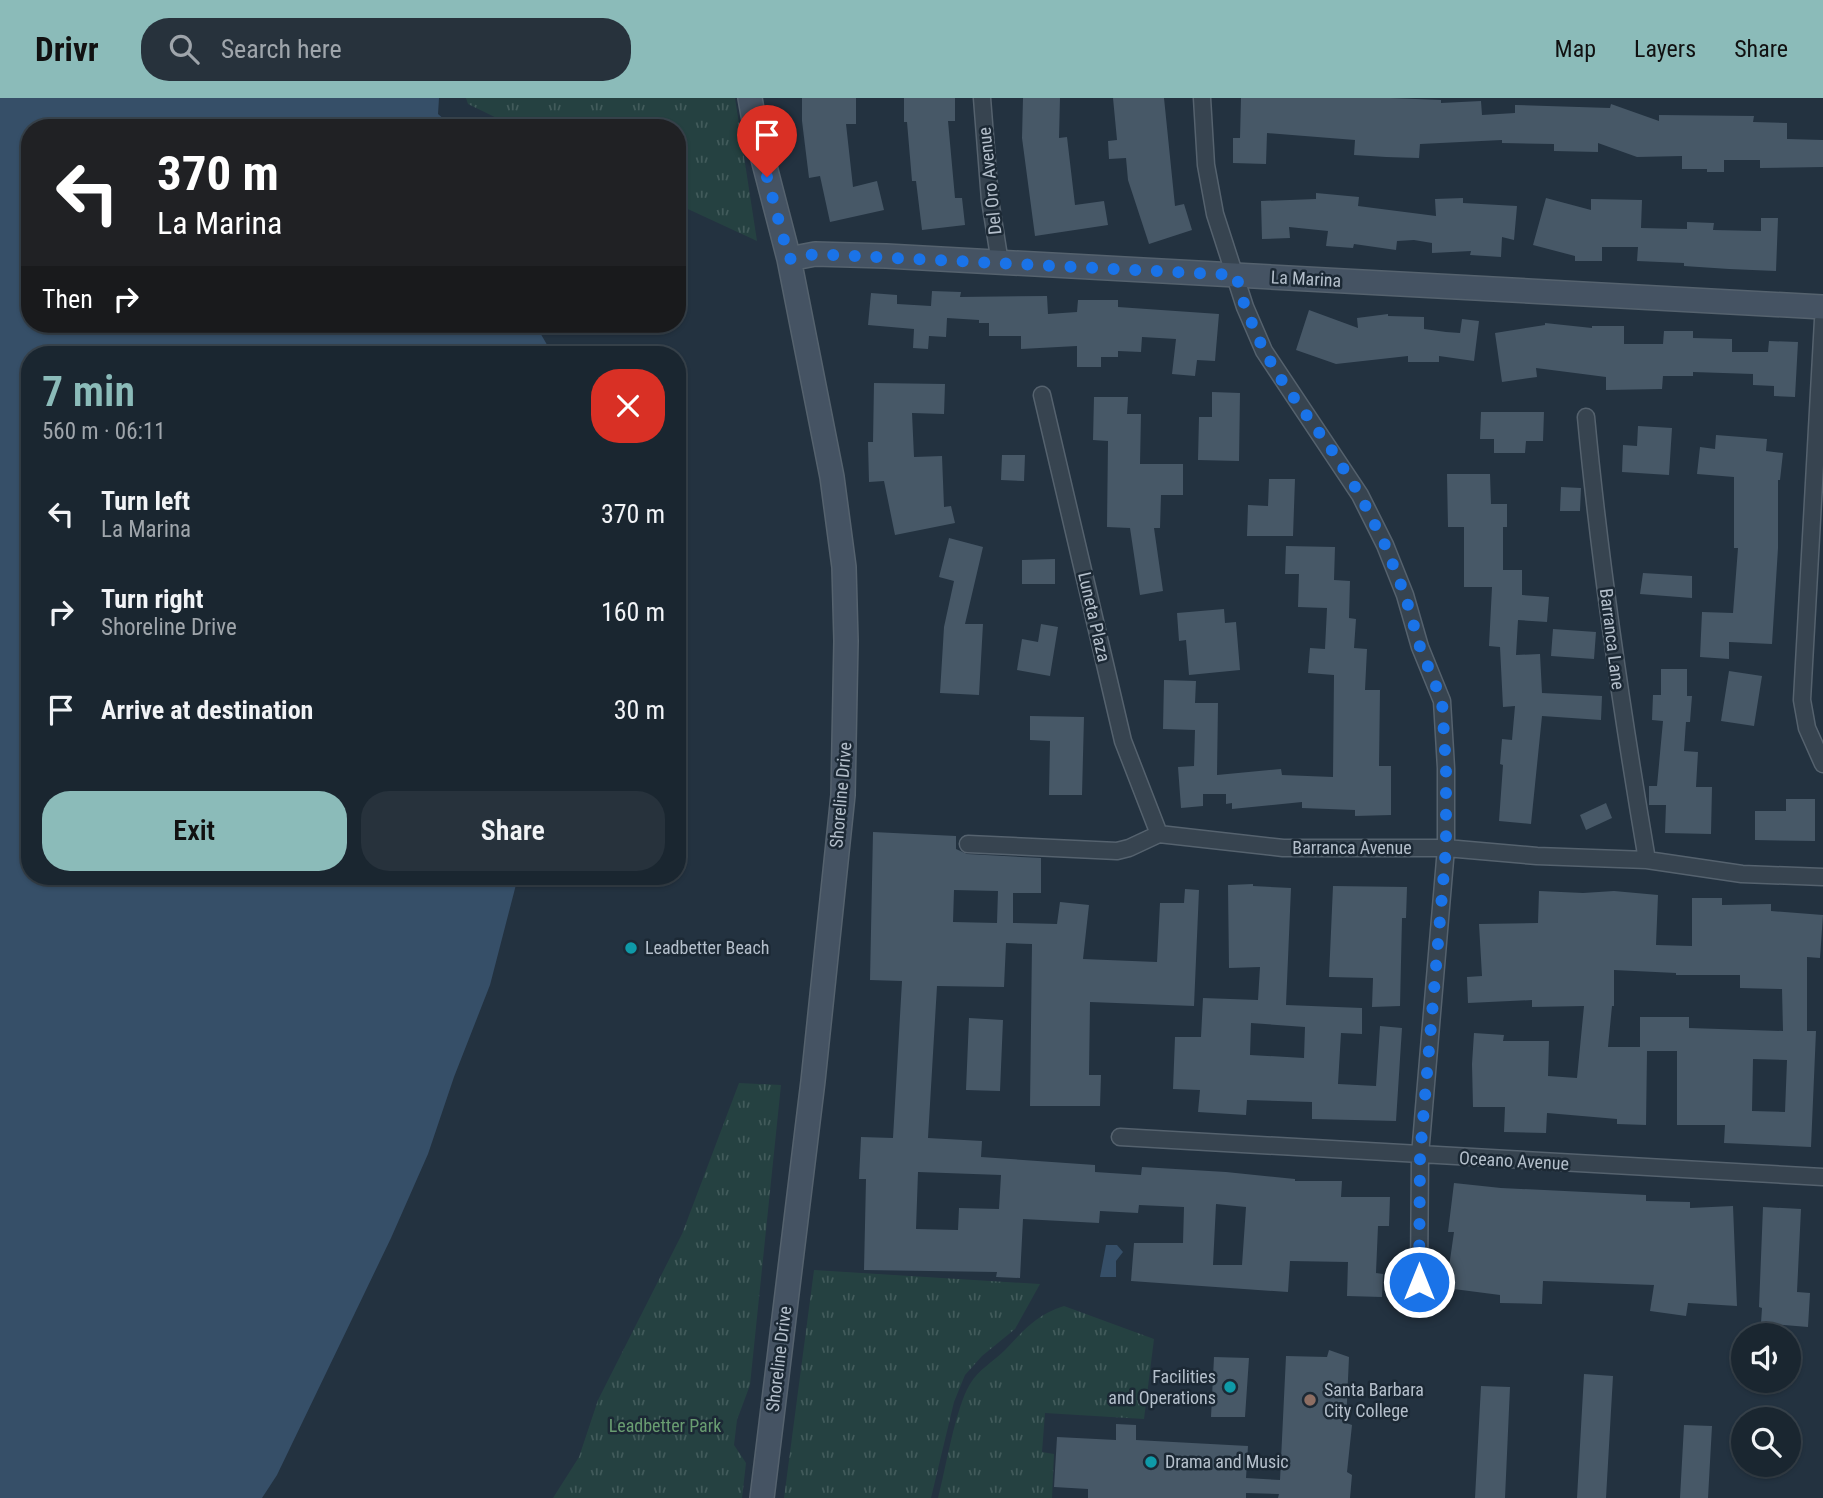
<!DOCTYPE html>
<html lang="en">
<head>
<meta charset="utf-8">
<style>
	body { margin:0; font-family:"Roboto Condensed",sans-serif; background:#27323c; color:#f1f3f6; height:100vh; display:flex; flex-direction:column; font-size:26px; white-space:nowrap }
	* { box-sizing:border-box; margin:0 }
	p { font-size:23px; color:#9fa5ab }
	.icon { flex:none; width:38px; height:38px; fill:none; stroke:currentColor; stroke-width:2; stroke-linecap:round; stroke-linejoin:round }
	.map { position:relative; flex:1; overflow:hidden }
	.drawer { position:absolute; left:21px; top:248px; width:665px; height:539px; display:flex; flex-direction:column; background:#1a2630; border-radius:28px; box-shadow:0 2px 5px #0004,0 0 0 2px #38434c }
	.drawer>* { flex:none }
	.top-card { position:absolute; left:21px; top:21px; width:665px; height:214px; border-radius:28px; box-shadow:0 2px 5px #0004,0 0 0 2px #38434c; background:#202124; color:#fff; overflow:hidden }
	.controls { position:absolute; left:1731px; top:1225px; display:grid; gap:14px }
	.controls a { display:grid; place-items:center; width:70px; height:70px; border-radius:50%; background:#1a2630; box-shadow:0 2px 5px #0004,0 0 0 2px #38434c; font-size:35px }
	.pin { position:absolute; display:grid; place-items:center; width:60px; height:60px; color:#fff; margin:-72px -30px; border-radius:50% 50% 50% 0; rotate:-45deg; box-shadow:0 0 7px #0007 }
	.pin .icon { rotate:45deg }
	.me { position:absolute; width:77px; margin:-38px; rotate:0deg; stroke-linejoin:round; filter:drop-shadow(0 0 5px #0008) }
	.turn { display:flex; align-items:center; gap:24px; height:147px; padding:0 21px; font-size:32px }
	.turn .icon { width:91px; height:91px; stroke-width:2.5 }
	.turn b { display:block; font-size:49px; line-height:60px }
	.then { display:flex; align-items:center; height:66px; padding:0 21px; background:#0003; gap:14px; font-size:26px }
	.round { display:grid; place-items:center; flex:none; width:74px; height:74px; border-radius:28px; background:#27323c }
	.headline { display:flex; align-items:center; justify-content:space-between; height:119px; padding:0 21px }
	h1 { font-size:42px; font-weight:600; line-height:52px; color:#8bbbb9 }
	.primary-button { display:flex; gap:14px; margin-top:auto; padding:14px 21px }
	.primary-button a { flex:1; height:80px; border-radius:28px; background:#8bbbb9; color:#111; font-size:28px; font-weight:600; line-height:80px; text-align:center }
	.primary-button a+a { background:#27323c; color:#f1f3f6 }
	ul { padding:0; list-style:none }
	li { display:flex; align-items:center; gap:21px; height:98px; padding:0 21px }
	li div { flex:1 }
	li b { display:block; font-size:26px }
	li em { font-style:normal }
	header { display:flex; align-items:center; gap:42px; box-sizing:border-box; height:98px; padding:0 35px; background:#8bbbb9; color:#111 }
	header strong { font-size:33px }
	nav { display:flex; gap:38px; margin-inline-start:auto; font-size:24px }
	.search { width:490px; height:63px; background:#27323c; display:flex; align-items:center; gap:18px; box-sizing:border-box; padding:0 24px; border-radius:28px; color:#9fa5ab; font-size:26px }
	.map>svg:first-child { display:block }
	.grass { fill:url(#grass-tufts) }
	.water { fill:#364f68 }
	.building { fill:#475867; fill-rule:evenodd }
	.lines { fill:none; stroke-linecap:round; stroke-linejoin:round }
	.street-casing { stroke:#55626e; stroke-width:19 }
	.secondary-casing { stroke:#55626e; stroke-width:26 }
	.street { stroke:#374450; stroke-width:16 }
	.secondary { stroke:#455363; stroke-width:23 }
	.route { stroke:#1a73e8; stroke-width:12; stroke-dasharray:0 21.6 }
	.culture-dot { fill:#0f9aa8; stroke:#1c2935; stroke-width:2.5 }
	.education-dot { fill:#8d6e63; stroke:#1c2935; stroke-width:2.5 }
	.labels { text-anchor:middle; stroke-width:5; stroke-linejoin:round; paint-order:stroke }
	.street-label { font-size:18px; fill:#b4bfcb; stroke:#1c2935 }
	.poi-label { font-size:18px; fill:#b4bfcb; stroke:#1c2935; text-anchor:start }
	.park-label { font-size:18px; fill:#699d71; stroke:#1c2935 }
</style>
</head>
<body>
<header>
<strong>Drivr</strong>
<div class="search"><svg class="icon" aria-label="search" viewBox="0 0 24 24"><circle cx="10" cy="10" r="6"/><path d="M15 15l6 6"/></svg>Search here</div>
<nav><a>Map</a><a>Layers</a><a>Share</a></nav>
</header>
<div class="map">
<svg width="1823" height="1400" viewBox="0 0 1823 1400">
	<defs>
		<pattern id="grass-tufts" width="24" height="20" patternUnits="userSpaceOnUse" patternTransform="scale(1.75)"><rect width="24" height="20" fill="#254141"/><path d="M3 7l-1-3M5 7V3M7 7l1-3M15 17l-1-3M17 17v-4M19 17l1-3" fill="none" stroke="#425b5b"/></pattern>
	</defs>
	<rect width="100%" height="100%" fill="#233240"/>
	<path class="grass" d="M466,0H735L757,143L677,106V30H517L468,6Z
		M739,985L781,987L750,1287L737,1322L734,1347L746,1365L742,1400H553L579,1359L598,1302L682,1136Z
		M814,1172L1040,1186L1015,1231L982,1258L965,1277L954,1304L931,1400H784Z
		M1064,1208L1154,1241L1144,1321L1045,1315L1042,1354L1054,1356L1052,1400H938C946,1370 955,1311 970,1286C979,1271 993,1264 1005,1252C1024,1232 1036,1217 1064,1208Z"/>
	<path class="water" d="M0,0H439L438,16L454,30H30V226H535L553,257H30V779H518L490,887L454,979L428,1056L391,1140L277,1377L262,1400H0Z
		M1106,1147H1117L1123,1154L1116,1163V1179H1100Z"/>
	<path class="building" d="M802,0H856V26H846L853,89L877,83L884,112L830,124L820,78L809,80L802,23Z
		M904,0H955V23H948L955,100H962L965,127L922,132L916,83H912L907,24H904Z
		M1023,0H1060L1059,40L1067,39L1075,107L1104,103L1108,127L1035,138L1022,40Z
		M1113,0H1164L1175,108L1184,106L1192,132L1149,146L1128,82L1126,60L1109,61L1108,43L1117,42Z
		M1241,0H1391L1441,2V5L1481,3L1482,17L1515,15V7L1610,10L1611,6L1659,23V17L1754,18L1753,24L1787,25V41L1823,42V69L1760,70V62H1724V74H1707V71H1682V58L1637,59L1598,45V54L1554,53V46L1502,45V42L1420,46L1419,60L1386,59L1354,57L1355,42L1267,35L1266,66L1233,65V40H1240Z
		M1316,95L1359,99L1358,108L1436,118L1435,101L1463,100V105L1517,108L1514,142L1502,139L1501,159L1470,157L1471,153L1432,155V145L1414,142L1397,143L1396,152L1354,146L1353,150L1326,148L1328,133L1289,129L1290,140L1262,141L1261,103L1316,101Z
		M1546,100L1591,112V101L1642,102L1641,130L1687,131V124L1714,125L1713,132L1761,133V120H1778L1776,173L1729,171L1684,168V165L1637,163L1638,149H1602V163H1575V158L1533,147Z
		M932,193L961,194L960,199L1047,198L1048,216L1077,214L1078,202H1118V209L1219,216L1215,263L1197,262L1195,278L1172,276L1176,241L1142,239L1141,254L1118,253V259H1101V269H1077V248L1021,251V238H989V225H979V222L947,220L946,239L929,238L928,251L913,250L914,231L868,227L871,195L897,197V206L931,208Z
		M1309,212L1358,230L1357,220L1388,216V218L1424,219V231L1446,234L1460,235L1462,221L1479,223L1474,263L1439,258V264H1408V258L1336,266L1296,252Z
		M1545,225L1592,230V228H1624V246H1663L1664,233H1693V240L1732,241V254H1768L1769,243L1798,244L1795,299L1774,298V288L1753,287V276L1693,274V278H1663L1662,291L1606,292V279L1536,270L1537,279L1502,284L1495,235L1545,227Z
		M874,285L945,286L944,316L912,315L914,359L942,358L944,409L951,408L955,425L895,437L884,383L869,384L868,344H873Z
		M1212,294L1240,295L1239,363L1198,362L1199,319H1212Z
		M1094,299H1128L1127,316H1141L1140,366H1183V397H1161L1160,430H1154L1163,493L1140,497L1130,430L1107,429L1108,343L1093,342Z
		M1481,314H1544L1543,343H1526L1525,355H1494V341H1480Z
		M1638,328L1672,330L1669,377L1622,374L1623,347L1637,348Z
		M1716,337L1767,341L1766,353L1783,355L1780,382H1778V450L1772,546L1729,544V561L1700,559L1702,514L1733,515L1738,450H1734V379L1697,376L1700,349L1715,351Z
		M1002,357H1025L1024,383L1001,382Z
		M1447,376H1490L1491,406H1507V429H1503V472H1522V497L1549,499L1547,524L1518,522L1516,557L1540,556L1542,595L1602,598L1601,622L1542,618L1531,726L1499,723L1503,667L1500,666L1502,641L1512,642L1515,608L1503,609L1500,549L1489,548L1492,489H1464V429H1448Z
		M1269,381H1295L1293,438H1247L1248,407L1268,408Z
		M1561,389L1581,390L1580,413H1560Z
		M949,440L983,449L965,526H983L979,597L940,595L944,529L954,483L939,479Z
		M1286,448L1335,449L1334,482L1350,483L1349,520L1356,521L1354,550L1367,551L1365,592H1380L1379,668H1391V717L1355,718V712L1302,710V704L1232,711V705L1226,706V696H1203V708L1181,710L1178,669L1194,668L1195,632L1163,631L1164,582L1196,583L1195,605H1218L1217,677L1281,671L1282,677L1333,679L1334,577L1308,575L1310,550L1325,551L1327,510L1298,509L1299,476H1285Z
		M1055,461V486H1022V462Z
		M1643,475L1692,478V500L1640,496Z
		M1224,511L1225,525L1236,524L1240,572L1189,577L1186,542L1179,543L1177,515Z
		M1041,526L1058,529L1050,578L1017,572L1022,541L1038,544Z
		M1553,531L1596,534L1594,561L1551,558Z
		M1661,571H1687V598H1692L1690,624H1686L1684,653L1698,654L1696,689H1712L1711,736L1665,735L1666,707H1649V688H1657L1663,623L1652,622L1653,597H1661Z
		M1729,573L1762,578L1754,628L1721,623Z
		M1030,618L1084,619L1082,697H1049L1050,643L1030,642Z
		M1786,701H1815V743L1755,742V713H1786Z
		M1606,705L1612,720L1586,732L1580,717Z
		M873,734L956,738V751L967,756L1041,760V795H1013V825L1057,826L1060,804L1089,807L1083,861L1157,864L1160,805H1184L1185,791L1199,792L1194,908L1090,904L1089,977H1101L1100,1008H1030L1032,846L1006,845L1004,889L937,888L928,1040L982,1043L981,1059L1095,1067V1074L1141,1077L1142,1069L1226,1074L1295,1081V1083H1342L1341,1099H1390L1389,1128H1378L1376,1175L1383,1176L1382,1199L1347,1198L1348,1164L1290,1163L1288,1194L1131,1183L1134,1145H1183L1184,1109L1139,1107L1138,1115L1100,1113L1099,1125L1023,1121L1020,1180L996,1179L997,1174L864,1172L866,1081H859L861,1039L893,1040L902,883L870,882ZM954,792L998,793L997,825L953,824ZM918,1074L1001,1077L999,1111L959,1110L958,1132L916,1131ZM1216,1106L1246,1109L1242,1167H1213Z
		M1253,786V788L1291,790L1286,907L1362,910V936L1341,935L1338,986L1376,988L1380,928L1402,930L1396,1023L1312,1021V1004L1247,1002L1246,1017L1198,1014L1200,992L1173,991L1175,939H1201L1203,900L1258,902L1260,869L1229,870L1228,787ZM1251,925L1305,929L1304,960L1250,957Z
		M1333,788L1407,789L1406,820H1402L1400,908L1372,909L1373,880L1329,879Z
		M1539,793L1583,795L1614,793L1658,797L1656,847L1692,848V800H1722V807L1771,806V813L1823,817L1820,860L1807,859V933H1816L1811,1049L1724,1045L1725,1027H1677V953H1647L1646,1027L1617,1026V1021L1547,1015L1546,1035L1504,1034L1505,1009H1473L1472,966L1474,935L1504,937L1503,943H1549L1548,978L1577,980L1584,908L1532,909V902L1468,905L1467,879L1482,878L1479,826L1538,825ZM1614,872L1676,875V877H1740V890L1782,891L1783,933L1689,930V919H1640V949H1608L1612,908H1614ZM1753,961L1787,962L1785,1014L1752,1013Z
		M969,920L1003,922L1000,993L966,992Z
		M1454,1085L1501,1090L1646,1097V1103L1690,1104V1110L1733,1108L1737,1208L1688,1205L1686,1218L1650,1213L1654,1187L1543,1183L1542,1206L1500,1205V1197L1446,1190L1454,1134H1448Z
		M1763,1109L1801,1111L1797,1194L1810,1195L1808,1229L1761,1225L1762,1210L1759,1209Z
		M1329,1252L1349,1259L1346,1325L1352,1327L1347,1374L1352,1377L1350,1400H1278L1279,1396L1246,1395V1400H1088V1391L1054,1389L1057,1339L1116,1342V1326L1136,1327V1342L1248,1348L1246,1380L1280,1382L1286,1258L1327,1259Z
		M1214,1259L1249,1260L1245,1319H1211Z
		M1584,1276L1613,1278L1606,1400H1577Z
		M1481,1288L1510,1289L1505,1400H1475Z
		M1684,1327L1712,1328L1708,1400H1680Z"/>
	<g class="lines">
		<g class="street-casing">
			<path id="street" d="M982,0L990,102L1000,165
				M1202,0L1206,67L1215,116L1245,209L1264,253L1360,397L1385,447L1405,497L1420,549L1442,603L1446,670V750L1420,1057L1419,1184
				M1823,222L1802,602L1807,630L1823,666
				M1042,297L1123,643L1159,736
				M1586,319C1600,468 1622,615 1647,762
				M968,746L1117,753L1129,750L1159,736L1283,750H1446L1537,758L1647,762L1742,776L1823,779
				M1120,1039L1823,1079"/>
		</g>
		<g class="secondary-casing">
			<path id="secondary" d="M750,0L756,34L789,161L832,379L844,469L846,543L843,697L813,983L762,1400
				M789,161L815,156L886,158L1823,209"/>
		</g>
		<use href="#street" class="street"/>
		<use href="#secondary" class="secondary"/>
	</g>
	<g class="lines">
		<path class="route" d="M767,79L789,161L815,156L1236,177L1245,209L1264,253L1284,286L1331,351L1360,397L1385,447L1405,497L1420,549L1442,603L1446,670V750L1420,1058L1419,1184"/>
	</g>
	<g class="culture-dot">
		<circle cx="631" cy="850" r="7"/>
		<circle cx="1230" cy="1289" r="7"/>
		<circle cx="1151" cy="1364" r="7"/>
	</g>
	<circle class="education-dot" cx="1310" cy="1302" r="7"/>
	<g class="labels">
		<g class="street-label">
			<text transform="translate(990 83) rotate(-96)" y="6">Del Oro Avenue</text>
			<text transform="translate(1306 181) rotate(3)" y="6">La Marina</text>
			<text transform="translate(1094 519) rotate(77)" y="6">Luneta Plaza</text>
			<text transform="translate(1612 541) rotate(83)" y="6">Barranca Lane</text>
			<text transform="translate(841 697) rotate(-85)" y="6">Shoreline Drive</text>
			<text x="1352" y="756">Barranca Avenue</text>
			<text transform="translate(1514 1063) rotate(3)" y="6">Oceano Avenue</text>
			<text transform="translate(779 1261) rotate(-83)" y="6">Shoreline Drive</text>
		</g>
		<g class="poi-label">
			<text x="645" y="856">Leadbetter Beach</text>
			<text x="1216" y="1285" text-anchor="end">Facilities<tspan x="1216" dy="21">and Operations</tspan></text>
			<text x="1324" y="1298">Santa Barbara<tspan x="1324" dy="21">City College</tspan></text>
			<text x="1165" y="1370">Drama and Music</text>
		</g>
		<g class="park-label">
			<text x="665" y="1334">Leadbetter Park</text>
		</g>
	</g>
</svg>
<div class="controls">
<a><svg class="icon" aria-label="sound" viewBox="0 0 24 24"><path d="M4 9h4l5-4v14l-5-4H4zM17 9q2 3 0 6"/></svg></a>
<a><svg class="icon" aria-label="search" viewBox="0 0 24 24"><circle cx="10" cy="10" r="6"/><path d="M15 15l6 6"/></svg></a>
</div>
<div class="pin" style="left:767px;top:79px;background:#d93025"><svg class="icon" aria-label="arrive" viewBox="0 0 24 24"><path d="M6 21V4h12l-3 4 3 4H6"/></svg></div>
<svg class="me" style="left:1419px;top:1184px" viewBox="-20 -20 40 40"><circle r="17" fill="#1a73e8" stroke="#fff" stroke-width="3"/><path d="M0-11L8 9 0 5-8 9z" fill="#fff"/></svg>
<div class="top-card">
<div class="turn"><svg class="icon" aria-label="left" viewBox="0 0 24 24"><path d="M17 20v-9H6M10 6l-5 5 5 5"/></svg><div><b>370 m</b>La Marina</div></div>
<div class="then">Then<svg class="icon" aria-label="right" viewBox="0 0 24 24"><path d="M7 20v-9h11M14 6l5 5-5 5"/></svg></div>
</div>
<section class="drawer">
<div class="headline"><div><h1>7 min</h1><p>560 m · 06:11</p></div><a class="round" style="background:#d93025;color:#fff"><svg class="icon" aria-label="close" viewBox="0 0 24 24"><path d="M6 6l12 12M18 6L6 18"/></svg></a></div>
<ul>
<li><svg class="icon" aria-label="left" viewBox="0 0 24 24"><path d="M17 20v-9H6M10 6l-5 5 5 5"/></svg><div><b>Turn left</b><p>La Marina</p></div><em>370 m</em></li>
<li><svg class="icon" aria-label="right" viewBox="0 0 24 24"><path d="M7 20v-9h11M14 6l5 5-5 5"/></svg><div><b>Turn right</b><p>Shoreline Drive</p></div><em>160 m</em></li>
<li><svg class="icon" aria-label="arrive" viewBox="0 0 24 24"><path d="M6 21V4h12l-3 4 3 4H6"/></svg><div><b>Arrive at destination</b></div><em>30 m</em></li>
</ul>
<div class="primary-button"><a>Exit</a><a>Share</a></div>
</section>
</div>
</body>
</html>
